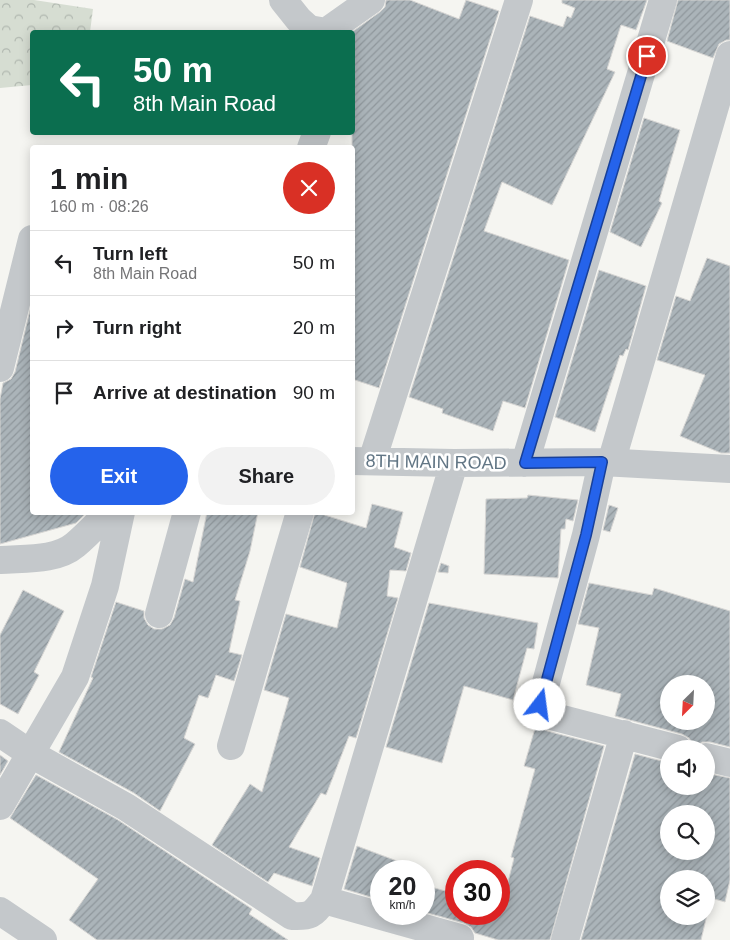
<!DOCTYPE html>
<html lang="en">
<head>
<meta charset="utf-8">
<style>
	body { margin:0; font-family:Helvetica,sans-serif; background:#f2f2f2; color:#202124; height:100vh; display:flex; flex-direction:column; font-size:19px; white-space:nowrap }
	* { box-sizing:border-box; margin:0 }
	p { font-size:16px; color:#757577 }
	.icon { flex:none; width:28px; height:28px; fill:none; stroke:currentColor; stroke-width:2; stroke-linecap:round; stroke-linejoin:round }
	.map { position:relative; flex:1; overflow:hidden }
	.details { position:absolute; left:30px; top:145px; width:325px; height:370px; display:flex; flex-direction:column; background:#fff; border-radius:5px; box-shadow:0 2px 12px #0003 }
	.details>* { flex:none }
	.banner { position:absolute; left:30px; top:30px; width:325px; height:105px; border-radius:5px; box-shadow:0 2px 12px #0003; background:#0b6e4f; color:#fff; overflow:hidden }
	.needle { width:32px; rotate:204deg }
	.fabs { position:absolute; left:660px; top:675px; display:grid; gap:10px }
	.fabs a { display:grid; place-items:center; width:55px; height:55px; border-radius:50%; background:#fff; box-shadow:0 2px 12px #0003; font-size:25px }
	.speed { position:absolute; left:370px; top:860px; display:flex; gap:10px; font-size:25px; font-weight:700; text-align:center }
	.speed>* { display:grid; place-content:center; width:65px; height:65px; border-radius:50%; background:#fff; box-shadow:0 2px 12px #0003; line-height:1 }
	.speed small { font-size:12px; font-weight:400 }
	.speed .limit { border:8px solid #d22; background:#fff; color:#111 }
	.pin { position:absolute; display:grid; place-items:center; width:42px; height:42px; color:#fff; margin:-21px; border:2px solid #fff; border-radius:50%; box-shadow:0 1px 5px #0007 }
	.me { position:absolute; width:55px; margin:-28px; rotate:15deg; stroke-linejoin:round; filter:drop-shadow(0 0 4px #0008) }
	.turn { display:flex; align-items:center; gap:18px; height:105px; padding:0 20px; font-size:22px }
	.turn .icon { width:65px; height:65px; stroke-width:2.5 }
	.turn b { display:block; font-size:35px; line-height:42px }
	.round { display:grid; place-items:center; flex:none; width:52px; height:52px; border-radius:26px; background:#f2f2f2 }
	.head { display:flex; align-items:center; justify-content:space-between; height:85px; padding:0 20px }
	h1 { font-size:30px; font-weight:800; line-height:38px }
	.action { display:flex; gap:10px; margin-top:auto; padding:10px 20px }
	.action a { flex:1; height:58px; border-radius:30px; background:#2563eb; color:#fff; font-size:20px; font-weight:800; line-height:58px; text-align:center }
	.action a+a { background:#f2f2f2; color:#202124 }
	ul { padding:0; list-style:none }
	li { display:flex; align-items:center; gap:15px; height:65px; padding:0 20px; border-top:1px solid #e0e0e0 }
	li div { flex:1 }
	li b { display:block; font-size:19px }
	li em { font-style:normal }
	.map>svg:first-child { display:block }
	.park { fill:url(#park-crowns) }
	.building { fill:url(#building-hatch); stroke:#d7d6d4; fill-rule:evenodd }
	.lines { fill:none; stroke-linecap:round; stroke-linejoin:round }
	.street { stroke:#c4c8cb; stroke-width:28 }
	.route-casing { stroke:#184099; stroke-width:12 }
	.route { stroke:#2563eb; stroke-width:9 }
	.labels { text-anchor:middle; stroke-width:5; stroke-linejoin:round; paint-order:stroke }
	.street-label { font-size:18px; fill:#627685; stroke:#fff }
</style>
</head>
<body>
<div class="map">
<svg width="730" height="940" viewBox="0 0 730 940">
	<defs>
		<pattern id="park-crowns" width="20" height="18" patternUnits="userSpaceOnUse" patternTransform="scale(1.25)"><rect width="20" height="18" fill="#d6ddd2"/><path d="M2 6a3 3 0 1 1 6 0M12 15a3 3 0 1 1 6 0" fill="none" stroke="#b1b8b0"/></pattern>
		<pattern id="building-hatch" width="6" height="6" patternUnits="userSpaceOnUse" patternTransform="scale(1.25)"><rect width="6" height="6" fill="#abb4b9"/><path d="M-1 1l2-2M0 6l6-6M5 7l2-2" fill="none" stroke="#8f979c"/></pattern>
	</defs>
	<rect width="100%" height="100%" fill="#f5f5f1"/>
	<path class="park" d="M0,0H34L93,9L90,32H32V85L0,88Z"/>
	<path class="building" d="M386,0H410L459,19L466,0L499,11L379,388L352,379V32L380,12L385,7Z
		M562,0H647L636,30L621,25L607,69L615,72L552,205L502,182L484,231L569,260L525,408L503,401L493,431L442,413L443,409L409,397L530,16L563,27L567,16L571,18L575,8L562,3Z
		M678,0H730V40H726L719,44L713,58L667,41Z
		M644,118L680,130L659,201L662,203L641,247L610,232Z
		M707,258L730,266V453H721L680,436L705,375L657,360L676,296L690,301Z
		M599,270L646,286L628,350L626,349L623,356L620,355L595,432L555,417Z
		M32,302V512H87L76,523L0,544V399L3,383L11,379L15,372Z
		M528,495L578,500L573,521L566,519L565,529H561L558,578L484,574L486,499L527,498Z
		M372,504L403,512L394,547L411,553L406,571L390,570L387,596L398,598L356,738L349,736L326,795L321,793L289,847L320,858L312,886L274,873L268,882L212,845L250,784L262,792L289,698L264,690L286,614L337,628L347,583L300,567L315,512L366,528Z
		M609,505L618,508L610,532L603,530Z
		M207,512H258L250,551L235,600L240,601L229,652L242,655L234,681L216,675L208,698L199,695L184,738L195,744L160,811L134,793L59,752L93,678L91,677L116,602L144,611V618L148,625L154,629H162L170,625L174,618L185,579L193,582Z
		M441,563L449,566L448,573L438,572Z
		M589,583L652,595L654,588L730,611V747L710,742H702L693,749V744L689,738L682,734L615,716L621,694L586,685L599,628L578,624ZM669,684H706V721H669Z
		M23,590L64,611L34,672L39,675L18,714L0,704V635Z
		M429,603L538,623L534,649L527,648L513,700L464,686L442,763L386,747Z
		M536,725L547,731L604,746L550,940H498L475,933L471,927L464,923L424,912V885L456,894V914H500L514,858L511,857L535,769L524,766Z
		M635,754L669,763V786H706V773L730,778V880L725,902L711,898L701,940H581ZM669,814H706V851H669ZM669,879H706V916H669Z
		M0,755L8,761L0,775Z
		M36,775L118,820L252,909L249,914L288,940H97L69,920L98,879L10,818Z
		M357,846L421,870V871H381V900L344,889Z"/>
	<g class="lines">
		<path class="street" d="M283,0L299,20L309,29L326,32L371,0
			M311,148L317,132
			M0,368L32,239
			M352,461L454,463L602,462L730,469
			M372,461L519,0
			M602,462L586,535L540,705L544,712L551,716L678,749
			M525,463L663,0
			M611,463L730,55
			M0,560C24,558 56,561 75,545C87,535 98,523 109,512
			M159,614L187,512
			M0,733L31,754L126,807L292,916C312,917 313,914 324,900L454,463
			M231,746L300,512
			M706,757L730,763
			M0,806L75,677L105,586L121,512
			M324,900L460,938
			M0,911L43,940
			M565,940L624,734"/>
	</g>
	<g class="lines">
		<g class="route-casing">
			<path id="route" d="M540,705L586,535L602,462L525,463L647,56"/>
		</g>
		<use href="#route" class="route"/>
	</g>
	<g class="labels">
		<g class="street-label">
			<text transform="translate(436 462) rotate(1)" y="6">8TH MAIN ROAD</text>
		</g>
	</g>
</svg>
<div class="fabs">
<a><svg class="needle" viewBox="-14 -14 28 28"><path d="M0-13l5 13h-10z" fill="#e53935"/><path d="M0 13l5-13h-10z" fill="#757577"/></svg></a>
<a><svg class="icon" aria-label="sound" viewBox="0 0 24 24"><path d="M4 9h4l5-4v14l-5-4H4zM17 9q2 3 0 6"/></svg></a>
<a><svg class="icon" aria-label="search" viewBox="0 0 24 24"><circle cx="10" cy="10" r="6"/><path d="M15 15l6 6"/></svg></a>
<a><svg class="icon" aria-label="layers" viewBox="0 0 24 24"><path d="M12 4l9 5-9 5-9-5zM3 14l9 5 9-5"/></svg></a>
</div>
<div class="speed"><div>20<small>km/h</small></div><div class="limit">30</div></div>
<div class="pin" style="left:647px;top:56px;background:#d93025"><svg class="icon" aria-label="arrive" viewBox="0 0 24 24"><path d="M6 21V4h12l-3 4 3 4H6"/></svg></div>
<svg class="me" style="left:540px;top:705px" viewBox="-20 -20 40 40"><circle r="19" fill="#fff"/><path d="M0-13L10 11 0 6-10 11z" fill="#2563eb"/></svg>
<div class="banner">
<div class="turn"><svg class="icon" aria-label="left" viewBox="0 0 24 24"><path d="M17 20v-9H6M10 6l-5 5 5 5"/></svg><div><b>50 m</b>8th Main Road</div></div>
</div>
<section class="details">
<div class="head"><div><h1>1 min</h1><p>160 m · 08:26</p></div><a class="round" style="background:#d93025;color:#fff"><svg class="icon" aria-label="close" viewBox="0 0 24 24"><path d="M6 6l12 12M18 6L6 18"/></svg></a></div>
<ul>
<li><svg class="icon" aria-label="left" viewBox="0 0 24 24"><path d="M17 20v-9H6M10 6l-5 5 5 5"/></svg><div><b>Turn left</b><p>8th Main Road</p></div><em>50 m</em></li>
<li><svg class="icon" aria-label="right" viewBox="0 0 24 24"><path d="M7 20v-9h11M14 6l5 5-5 5"/></svg><div><b>Turn right</b></div><em>20 m</em></li>
<li><svg class="icon" aria-label="arrive" viewBox="0 0 24 24"><path d="M6 21V4h12l-3 4 3 4H6"/></svg><div><b>Arrive at destination</b></div><em>90 m</em></li>
</ul>
<div class="action"><a>Exit</a><a>Share</a></div>
</section>
</div>
</body>
</html>
